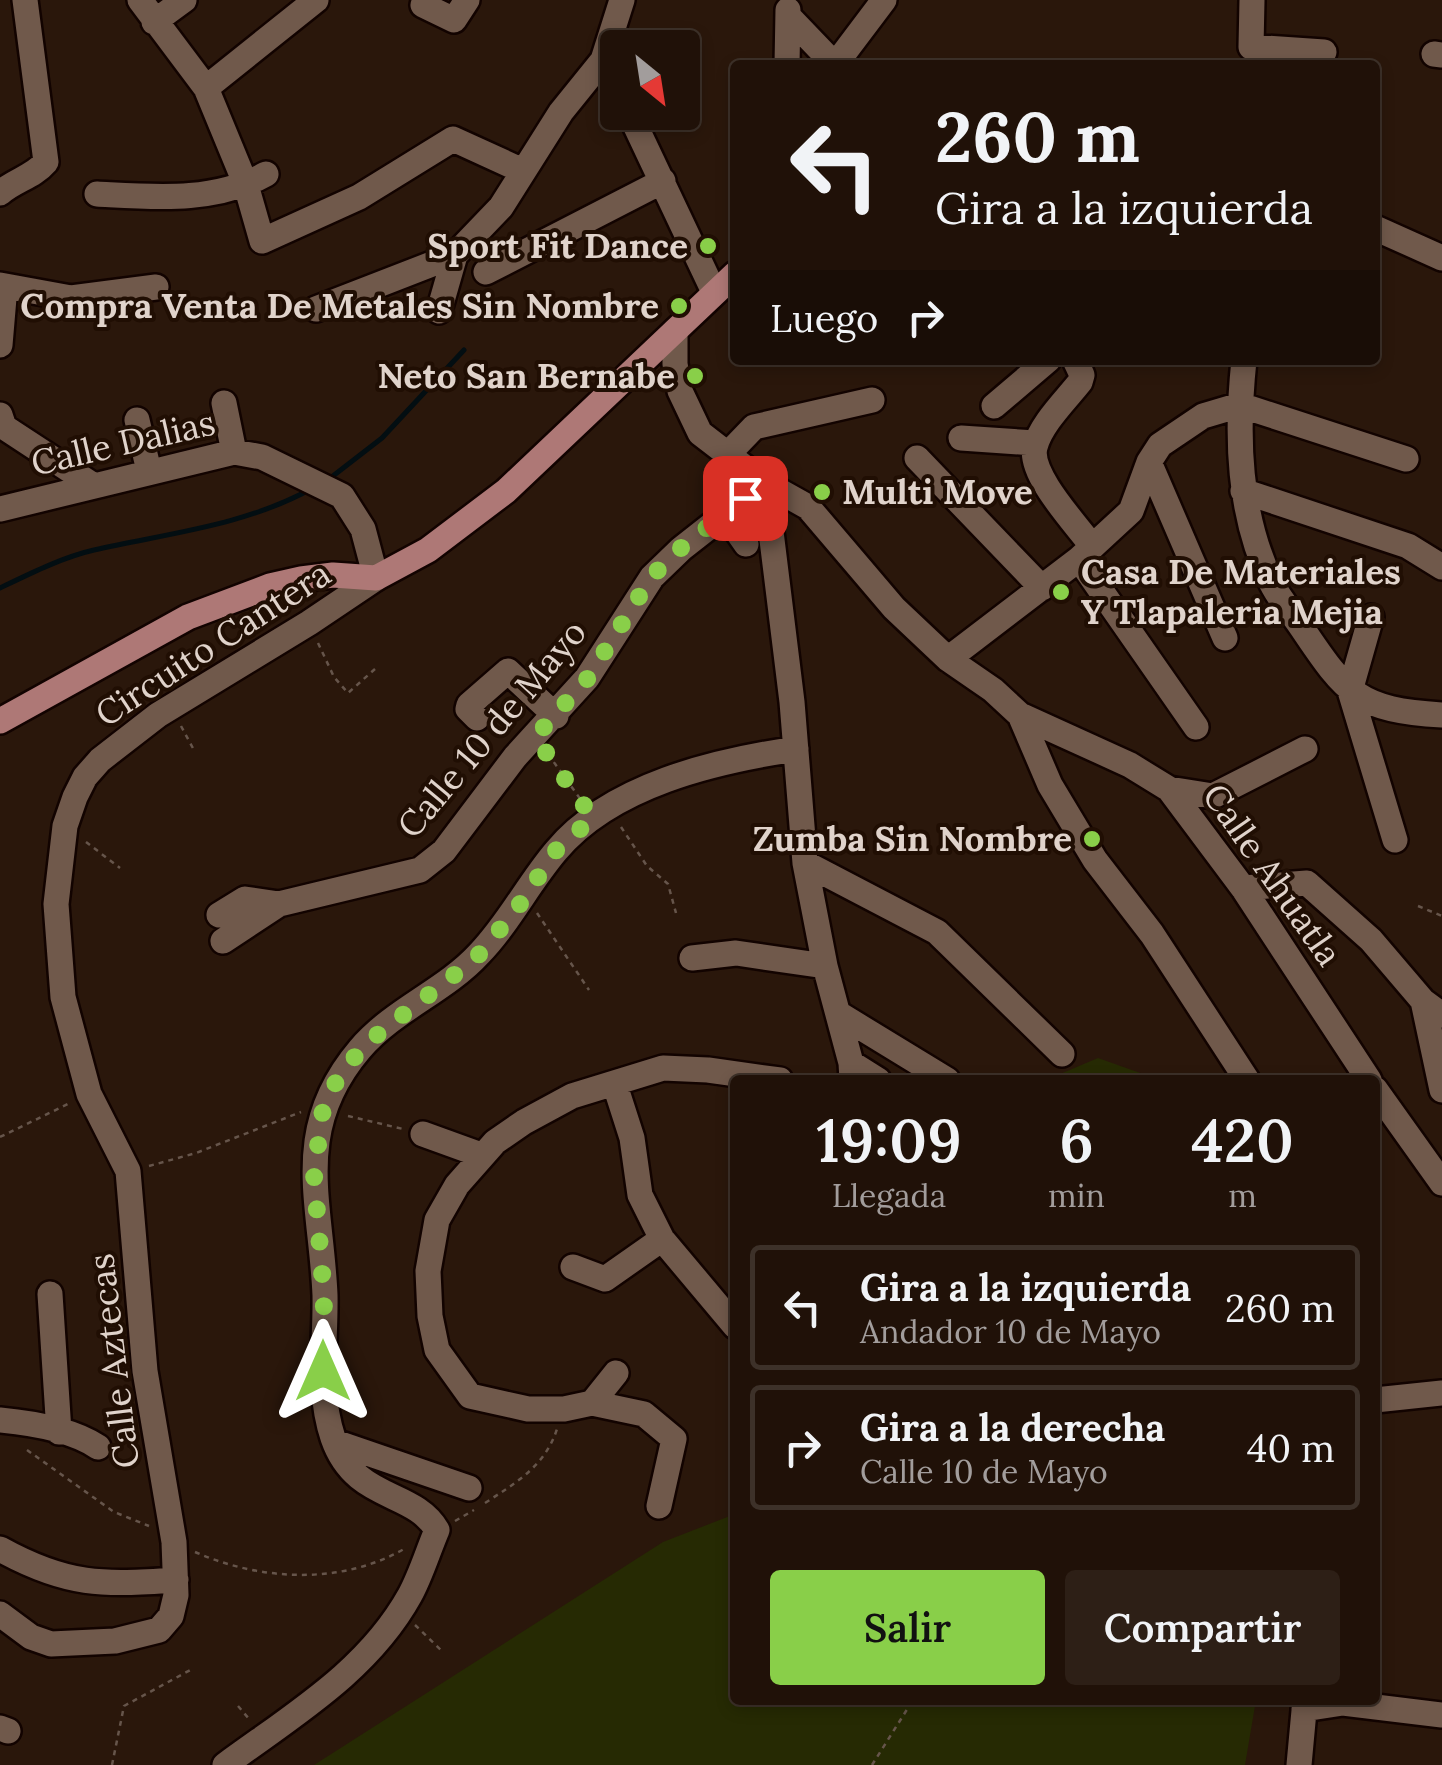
<!DOCTYPE html>
<html lang="es">
<head>
<meta charset="utf-8">
<style>
	body { margin:0; font-family:Lora,serif; background:#2d1f16; color:#f1f3f6; height:100vh; display:flex; flex-direction:column; font-size:38px; white-space:nowrap }
	* { box-sizing:border-box; margin:0 }
	p { font-size:32px; color:#a29d9c }
	.icon { flex:none; width:55px; height:55px; fill:none; stroke:currentColor; stroke-width:2; stroke-linecap:round; stroke-linejoin:round }
	.map { position:relative; flex:1; overflow:hidden }
	.panel { position:absolute; left:730px; top:1075px; width:650px; height:630px; display:flex; flex-direction:column; background:#201108; border-radius:10px; box-shadow:0 5px 15px #0003,0 0 0 2px #3d3129 }
	.panel>* { flex:none }
	.banner { position:absolute; left:730px; top:60px; width:650px; height:305px; border-radius:10px; box-shadow:0 5px 15px #0003,0 0 0 2px #3d3129; background:#201108; color:#f1f3f6; overflow:hidden }
	.needle { width:65px; rotate:150deg }
	.fabs { position:absolute; left:600px; top:30px; display:grid; gap:20px }
	.fabs a { display:grid; place-items:center; width:100px; height:100px; border-radius:10px; background:#201108; box-shadow:0 5px 15px #0003,0 0 0 2px #3d3129; font-size:50px }
	.pin { position:absolute; display:grid; place-items:center; width:85px; height:85px; color:#fff; margin:-42px; border-radius:20px; box-shadow:0 5px 15px #0006 }
	.me { position:absolute; width:110px; margin:-55px; rotate:0deg; stroke-linejoin:round; filter:drop-shadow(0 0 8px #0008) }
	.turn { display:flex; align-items:center; gap:35px; height:210px; padding:0 40px; font-size:45px }
	.turn .icon { width:130px; height:130px; stroke-width:2.5 }
	.turn b { display:block; font-size:70px; line-height:85px }
	.then { display:flex; align-items:center; height:95px; padding:0 40px; background:#0003; gap:20px; font-size:38px }
	.eta { display:flex; justify-content:space-evenly; align-items:center; height:170px; text-align:center }
	.eta b { font-size:60px; font-weight:600; line-height:70px }
	.primary-button { display:flex; gap:20px; margin-top:auto; padding:20px 40px }
	.primary-button a { flex:1; height:115px; border-radius:10px; background:#89cf49; color:#111; font-size:40px; font-weight:600; line-height:115px; text-align:center }
	.primary-button a+a { background:#2d1f16; color:#f1f3f6 }
	ul { padding:0; list-style:none }
	li { display:flex; align-items:center; gap:30px; height:125px; margin:0 20px 15px; padding:0 20px; border:5px solid #3d3129; border-radius:10px }
	li div { flex:1 }
	li b { display:block; font-size:38px }
	li em { font-style:normal }
	.map>svg:first-child { display:block }
	.green { fill:#262a03 }
	.lines { fill:none; stroke-linecap:round; stroke-linejoin:round }
	.stream { stroke:#030e12; stroke-width:5 }
	.minor-casing { stroke:#120300; stroke-width:30 }
	.major-casing { stroke:#120300; stroke-width:30 }
	.path { stroke:#66554b; stroke-width:2.5; stroke-dasharray:5 5; stroke-linecap:butt }
	.minor { stroke:#70594b; stroke-width:25 }
	.major { stroke:#ae7876; stroke-width:25 }
	.route { stroke:#89cf49; stroke-width:18; stroke-dasharray:0 32.4 }
	.poi-dot { fill:#89cf49; stroke:#200e03; stroke-width:4 }
	.labels { text-anchor:middle; stroke-width:8; stroke-linejoin:round; paint-order:stroke }
	.poi-label { font-size:35px; font-weight:bold; fill:#e0d3cb; stroke:#200e03; text-anchor:end }
	.street-label { font-size:35px; fill:#e0d3cb; stroke:#200e03 }
</style>
</head>
<body>
<div class="map">
<svg width="1442" height="1765" viewBox="0 0 1442 1765">
	<rect width="100%" height="100%" fill="#2a170b"/>
	<path class="green" d="M1098,1058L1160,1080H1046Z
		M735,1514V1700H1256L1245,1765H314L663,1542Z"/>
	<g class="lines">
		<path class="stream" d="M329,479L382,438L464,350
			M0,588C29,574 63,557 94,550C169,533 243,526 311,489"/>
		<g class="minor-casing">
			<path id="minor" d="M140,0L206,88L246,185L262,241L359,197L453,139L523,171
				M1252,0L1251,47L1324,52
				M423,5L454,20L467,0
				M788,16L835,65
				M154,22L184,0
				M1434,54L1442,55
				M603,60L618,90
				M787,65L788,10
				M835,65L884,0
				M206,88L316,0
				M629,112L714,292
				M0,193C15,180 33,177 46,162L25,0
				M97,194C154,197 214,203 266,174
				M1375,228L1442,258
				M486,272L663,181
				M0,285L71,298L156,287
				M316,309L455,255L501,207L561,112L603,60L622,0
				M439,311L455,255
				M675,331V364L680,391L700,433L765,483L808,507L894,608L948,659L993,690L1020,715L1130,765L1169,789L1243,888L1369,1080
				M0,345L5,286
				M1075,360L1082,375L1080,382C1065,401 1041,424 1035,447C1028,474 1076,524 1092,546
				M1244,360C1236,436 1238,514 1272,584C1280,600 1293,614 1302,628C1347,695 1359,710 1442,715
				M224,403L234,452
				M994,406L1048,360
				M0,415L4,427L91,484
				M137,420L149,471
				M961,438L1035,443
				M727,455L754,427L872,400
				M917,458L1042,588
				M1149,462L1225,638
				M765,483L792,702L805,863L825,966L851,1063L852,1080
				M1243,491L1408,546L1442,567
				M0,509L234,452L262,457L342,496L363,529L376,578L309,623L158,715L100,760L85,777L75,797L65,826L56,904L63,997L89,1094L128,1171L145,1371L174,1542L176,1595L171,1616L159,1630L115,1641L51,1644L31,1637L0,1614
				M725,514L746,544
				M1079,559L1196,727
				M948,659L1079,559L1131,511L1149,462L1160,445L1203,416L1240,405L1406,459
				M1350,691L1395,840
				M1350,691L1371,617
				M1020,715L1050,785L1095,860L1152,934L1247,1080
				M477,718L468,709L469,705L508,671L556,716
				M1169,789L1213,796L1305,749
				M805,863L937,932L1062,1054
				M1243,888L1307,883L1371,940L1423,1001L1442,1015
				M219,915L245,899L279,904
				M223,941L279,904L420,870L444,851L515,757L587,678L652,577L681,549L765,483
				M692,958L736,953L825,966
				M1423,1001L1442,1090
				M839,1014L947,1080
				M851,1063L878,1080
				M615,1085L632,1138L640,1195L662,1239L735,1326
				M1375,1089L1442,1183
				M423,1134L481,1155
				M573,1267L605,1279L662,1239
				M50,1294L59,1432
				M1375,1400L1442,1393
				M592,1403L616,1373
				M0,1420C32,1423 71,1429 98,1447
				M335,1442L469,1488
				M659,1506L674,1439L644,1414L592,1403L564,1409H528L470,1396L437,1350L430,1316L428,1271L437,1220L457,1185L495,1142L524,1122L572,1096L663,1068L708,1070L780,1080
				M0,1549C67,1586 102,1585 176,1580
				M1304,1709L1343,1703L1442,1715
				M0,1728L8,1731
				M225,1765C293,1715 368,1671 410,1595C421,1575 428,1551 437,1530C413,1489 355,1502 333,1438C317,1390 326,1344 325,1295C321,1201 291,1130 360,1049C393,1010 445,991 479,954C509,923 528,884 556,851C611,785 715,761 796,749
				M1299,1765L1305,1700"/>
		</g>
		<g class="major-casing">
			<path id="major" d="M0,721L188,617L270,586L301,579L333,575L376,578L428,550L506,491L735,274"/>
		</g>
		<path class="path" d="M318,643L334,677L348,693L375,669
			M181,726L195,752
			M548,754L581,800
			M621,827L647,866L668,884L676,913
			M86,842L120,868
			M1418,906L1442,916
			M537,913L589,990
			M348,1116L403,1129
			M0,1137L70,1103
			M149,1166L196,1153L301,1112
			M27,1450L114,1512L149,1526
			M485,1503C517,1482 545,1466 557,1429
			M455,1521L474,1510
			M195,1552C261,1581 341,1585 404,1549
			M415,1625L442,1651
			M238,1706L250,1720
			M112,1765L124,1706L194,1668
			M872,1765L913,1700"/>
		<use href="#minor" class="minor"/>
		<use href="#major" class="major"/>
	</g>
	<g class="lines">
		<path class="route" d="M323,1371L324,1296L314,1175L323,1109L336,1082L363,1046L476,958L516,910L557,849L593,818L535,737L588,678L652,576L681,548L745,498"/>
	</g>
	<g class="poi-dot">
		<circle cx="708" cy="246" r="10"/>
		<circle cx="679" cy="306" r="10"/>
		<circle cx="695" cy="376" r="10"/>
		<circle cx="822" cy="492" r="10"/>
		<circle cx="1061" cy="592" r="10"/>
		<circle cx="1092" cy="839" r="10"/>
	</g>
	<g class="labels">
		<g class="poi-label">
			<text x="688" y="258">Sport Fit Dance</text>
			<text x="659" y="318">Compra Venta De Metales Sin Nombre</text>
			<text x="675" y="388">Neto San Bernabe</text>
			<text x="842" y="504" text-anchor="start">Multi Move</text>
			<text x="1081" y="584" text-anchor="start">Casa De Materiales<tspan x="1081" dy="40">Y Tlapaleria Mejia</tspan></text>
			<text x="1072" y="851">Zumba Sin Nombre</text>
		</g>
		<g class="street-label">
			<text transform="translate(123 443) rotate(-13)" y="12">Calle Dalias</text>
			<text transform="translate(213 644) rotate(-33)" y="12">Circuito Cantera</text>
			<text transform="translate(492 729) rotate(-50)" y="12">Calle 10 de Mayo</text>
			<text transform="translate(1272 875) rotate(55)" y="12">Calle Ahuatla</text>
			<text transform="translate(114 1361) rotate(-97)" y="12">Calle Aztecas</text>
		</g>
	</g>
</svg>
<div class="fabs">
<a><svg class="needle" viewBox="-14 -14 28 28"><path d="M0-13l5 13h-10z" fill="#e53935"/><path d="M0 13l5-13h-10z" fill="#a29d9c"/></svg></a>
</div>
<div class="pin" style="left:745px;top:498px;background:#d93025"><svg class="icon" aria-label="arrive" viewBox="0 0 24 24"><path d="M6 21V4h12l-3 4 3 4H6"/></svg></div>
<svg class="me" style="left:323px;top:1371px" viewBox="-20 -20 40 40"><path d="M0-17L14 15 0 8-14 15z" fill="#89cf49" stroke="#fff" stroke-width="4"/></svg>
<div class="banner">
<div class="turn"><svg class="icon" aria-label="left" viewBox="0 0 24 24"><path d="M17 20v-9H6M10 6l-5 5 5 5"/></svg><div><b>260 m</b>Gira a la izquierda</div></div>
<div class="then">Luego<svg class="icon" aria-label="right" viewBox="0 0 24 24"><path d="M7 20v-9h11M14 6l5 5-5 5"/></svg></div>
</div>
<section class="panel">
<div class="eta">
<div><b>19:09</b><p>Llegada</p></div>
<div><b>6</b><p>min</p></div>
<div><b>420</b><p>m</p></div>
</div>
<ul>
<li><svg class="icon" aria-label="left" viewBox="0 0 24 24"><path d="M17 20v-9H6M10 6l-5 5 5 5"/></svg><div><b>Gira a la izquierda</b><p>Andador 10 de Mayo</p></div><em>260 m</em></li>
<li><svg class="icon" aria-label="right" viewBox="0 0 24 24"><path d="M7 20v-9h11M14 6l5 5-5 5"/></svg><div><b>Gira a la derecha</b><p>Calle 10 de Mayo</p></div><em>40 m</em></li>
</ul>
<div class="primary-button"><a>Salir</a><a>Compartir</a></div>
</section>
</div>
</body>
</html>
